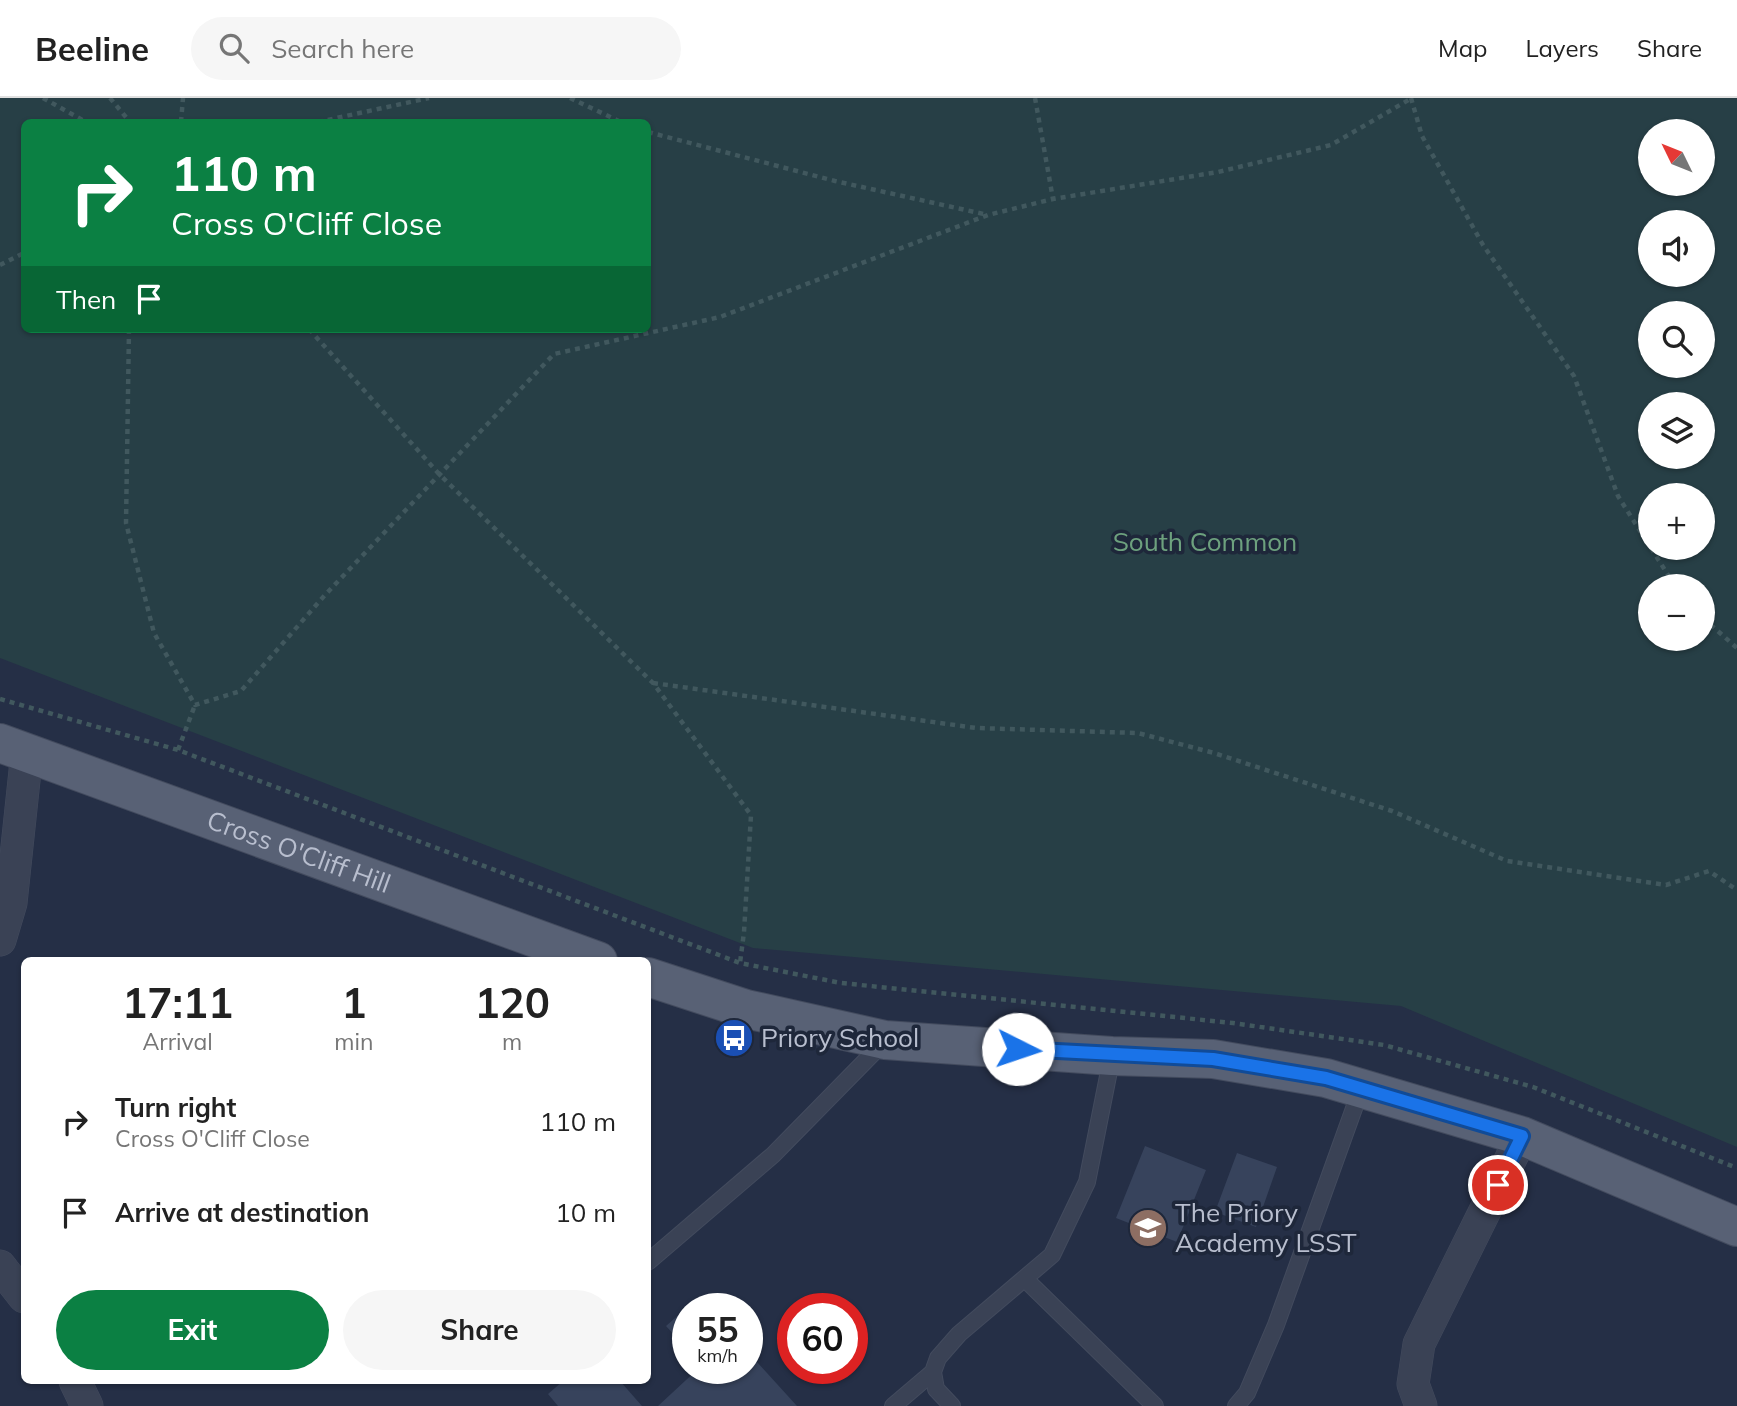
<!DOCTYPE html>
<html lang="en">
<head>
<meta charset="utf-8">
<style>
	body { margin:0; font-family:Mulish,sans-serif; background:#f6f6f6; color:#222; height:100vh; display:flex; flex-direction:column; font-size:26px; white-space:nowrap }
	* { box-sizing:border-box; margin:0 }
	p { font-size:23px; color:#767676 }
	.icon { flex:none; width:38px; height:38px; fill:none; stroke:currentColor; stroke-width:2; stroke-linecap:round; stroke-linejoin:round }
	.map { position:relative; flex:1; overflow:hidden }
	.side { position:absolute; left:21px; top:859px; width:630px; height:427px; display:flex; flex-direction:column; background:#fff; border-radius:10px; box-shadow:0 2px 5px #0004 }
	.side>* { flex:none }
	.guide { position:absolute; left:21px; top:21px; width:630px; height:214px; border-radius:10px; box-shadow:0 2px 5px #0004; background:#0b8043; color:#fff; overflow:hidden }
	.needle { width:46px; rotate:313deg }
	.buttons { position:absolute; left:1638px; top:21px; display:grid; gap:14px }
	.buttons a { display:grid; place-items:center; width:77px; height:77px; border-radius:50%; background:#fff; box-shadow:0 2px 5px #0004; font-size:35px }
	.speed { position:absolute; left:672px; top:1195px; display:flex; gap:14px; font-size:35px; font-weight:700; text-align:center }
	.speed>* { display:grid; place-content:center; width:91px; height:91px; border-radius:50%; background:#fff; box-shadow:0 2px 5px #0004; line-height:1 }
	.speed small { font-size:18px; font-weight:400 }
	.speed .limit { border:10px solid #d22; background:#fff; color:#111 }
	.pin { position:absolute; display:grid; place-items:center; width:60px; height:60px; color:#fff; margin:-30px; border:4px solid #fff; border-radius:50%; box-shadow:0 2px 7px #0007 }
	.me { position:absolute; width:77px; margin:-38px; rotate:94deg; stroke-linejoin:round; filter:drop-shadow(0 0 5px #0008) }
	.turn { display:flex; align-items:center; gap:24px; height:147px; padding:0 35px; font-size:32px }
	.turn .icon { width:91px; height:91px; stroke-width:2.5 }
	.turn b { display:block; font-size:49px; line-height:60px }
	.then { display:flex; align-items:center; height:66px; padding:0 35px; background:#0003; gap:14px; font-size:26px }
	.eta { display:flex; justify-content:space-evenly; align-items:center; height:119px; text-align:center }
	.eta b { font-size:42px; font-weight:700; line-height:49px }
	.button { display:flex; gap:14px; margin-top:auto; padding:14px 35px }
	.button a { flex:1; height:80px; border-radius:42px; background:#0b8043; color:#fff; font-size:28px; font-weight:700; line-height:80px; text-align:center }
	.button a+a { background:#f6f6f6; color:#222 }
	ul { padding:0; list-style:none }
	li { display:flex; align-items:center; gap:21px; height:91px; padding:0 35px }
	li div { flex:1 }
	li b { display:block; font-size:26px }
	li em { font-style:normal }
	header { display:flex; align-items:center; gap:42px; box-sizing:border-box; height:98px; padding:0 35px; background:#fff; border-bottom:2px solid #e0e0e0 }
	header strong { font-size:33px }
	nav { display:flex; gap:38px; margin-inline-start:auto; font-size:24px }
	.search { width:490px; height:63px; background:#f6f6f6; display:flex; align-items:center; gap:18px; box-sizing:border-box; padding:0 24px; border-radius:38px; color:#767676; font-size:26px }
	.map>svg:first-child { display:block }
	.green { fill:#273f46; fill-rule:evenodd }
	.building { fill:#37435c }
	.lines { fill:none; stroke-linecap:round; stroke-linejoin:round }
	.service-casing { stroke:#434b5e; stroke-width:18 }
	.minor-casing { stroke:#434b5e; stroke-width:33 }
	.primary-casing { stroke:#434b5e; stroke-width:40 }
	.path { stroke:#41585e; stroke-width:4.5; stroke-dasharray:5 5; stroke-linecap:butt }
	.service { stroke:#3a4255; stroke-width:16 }
	.minor { stroke:#3a4255; stroke-width:32 }
	.primary { stroke:#586175; stroke-width:38 }
	.route-casing { stroke:#114b97; stroke-width:18 }
	.route { stroke:#1a73e8; stroke-width:12 }
	.labels { text-anchor:middle; stroke-width:7; stroke-linejoin:round; paint-order:stroke }
	.park-label { font-size:26px; fill:#6da17e; stroke:#1e273a }
	.street-label { font-size:26px; fill:#b8bece; stroke:#1e273a }
	.poi-label { font-size:26px; fill:#b8bece; stroke:#1e273a; text-anchor:start }
</style>
</head>
<body>
<header>
<strong>Beeline</strong>
<div class="search"><svg class="icon" aria-label="search" viewBox="0 0 24 24"><circle cx="10" cy="10" r="6"/><path d="M15 15l6 6"/></svg>Search here</div>
<nav><a>Map</a><a>Layers</a><a>Share</a></nav>
</header>
<div class="map">
<svg width="1737" height="1308" viewBox="0 0 1737 1308">
	<rect width="100%" height="100%" fill="#252f46"/>
	<path class="green" d="M0,0H1737V1049L1401,908L753,850L0,560ZM24,24H648V231H24ZM1650,33H1703V86H1650ZM1650,124H1703V177H1650ZM1650,215H1703V268H1650ZM1650,306H1703V359H1650ZM1650,397H1703V450H1650ZM1650,488H1703V541H1650Z"/>
	<path class="building" d="M1145,1048L1206,1072L1177,1144L1116,1120Z
		M1237,1055L1277,1069L1256,1129L1215,1114Z
		M699,1199L710,1211H688V1252L666,1228Z
		M747,1253L797,1308H658L699,1270H747Z
		M563,1283H620L642,1308H558L548,1296Z"/>
	<g class="lines">
		<g class="service-casing">
			<path id="service" d="M648,1164L773,1057L884,944
				M1025,1181L1155,1308
				M893,1308L933,1274
				M952,1308L936,1291L933,1274L938,1260L959,1236L1052,1157L1087,1084L1112,958
				M1236,1308L1247,1295L1276,1227L1361,991"/>
		</g>
		<g class="minor-casing">
			<path id="minor" d="M0,842L11,805L27,654
				M0,1168L24,1199
				M75,1283L87,1308
				M1421,1308L1413,1286L1419,1246L1522,1038"/>
		</g>
		<g class="primary-casing">
			<g id="primary">
				<path id="s1" d="M0,645L598,863"/>
				<path d="M648,879L746,911L885,942L1112,958L1213,961L1326,980L1522,1038L1737,1129"/>
			</g>
		</g>
		<path class="path" d="M43,0L86,24
			M110,0L130,24
			M570,0L621,24
			M1035,0L1053,101
			M1411,0L1422,38L1483,147L1574,278L1618,398L1650,449
			M181,24L183,0
			M318,24L429,0
			M648,34L835,83L988,117
			M0,167L24,155
			M129,231L126,425L154,535L195,607L241,593L325,497L554,256L720,219L988,117L1053,101L1218,74L1331,47L1412,0
			M309,231L440,377L653,585L751,717L744,834L740,865
			M1651,450L1675,488
			M1703,520L1737,550
			M653,585L976,630L1138,635L1214,655L1392,713L1507,763L1666,787L1709,773L1737,792
			M0,601L178,652L740,865L841,885L1233,925L1384,947L1533,989L1737,1070
			M178,652L195,607"/>
		<use href="#service" class="service"/>
		<use href="#minor" class="minor"/>
		<use href="#primary" class="primary"/>
	</g>
	<g class="lines">
		<g class="route-casing">
			<path id="route" d="M1018,951L1213,961L1326,980L1522,1038L1498,1087"/>
		</g>
		<use href="#route" class="route"/>
	</g>
	<defs>
		<g id="bus-disc" transform="scale(2.0125)"><circle r="9.5" fill="#1a4fb4" stroke="#1e273a"/><path d="M-5-6H5V4H4V6H2V4H-2V6H-4V4H-5ZM-3.5-4V0h7V-4ZM-3.5 1.2v1.5H-2V1.2ZM2 1.2v1.5H3.5V1.2Z" fill="#fff"/></g>
		<g id="school-disc" transform="scale(2.0125)"><circle r="9.5" fill="#8d6e63" stroke="#1e273a"/><path d="M0-5L7-2L0 1L-7-2ZM-4 1L0 2.5L4 1V4Q0 6-4 4Z" fill="#fff"/></g>
	</defs>
	<g fill-rule="evenodd">
		<use href="#bus-disc" x="734" y="940"/>
		<use href="#school-disc" x="1148" y="1130"/>
	</g>
	<g class="labels">
		<g class="park-label">
			<text x="1205" y="453">South Common</text>
		</g>
		<g class="street-label">
			<text dy="9" stroke="none"><textPath href="#s1" startOffset="318">Cross O'Cliff Hill</textPath></text>
		</g>
		<g class="poi-label">
			<text x="761" y="949">Priory School</text>
			<text x="1175" y="1124">The Priory<tspan x="1175" dy="30">Academy LSST</tspan></text>
		</g>
	</g>
</svg>
<div class="buttons">
<a><svg class="needle" viewBox="-14 -14 28 28"><path d="M0-13l5 13h-10z" fill="#e53935"/><path d="M0 13l5-13h-10z" fill="#767676"/></svg></a>
<a><svg class="icon" aria-label="sound" viewBox="0 0 24 24"><path d="M4 9h4l5-4v14l-5-4H4zM17 9q2 3 0 6"/></svg></a>
<a><svg class="icon" aria-label="search" viewBox="0 0 24 24"><circle cx="10" cy="10" r="6"/><path d="M15 15l6 6"/></svg></a>
<a><svg class="icon" aria-label="layers" viewBox="0 0 24 24"><path d="M12 4l9 5-9 5-9-5zM3 14l9 5 9-5"/></svg></a>
<a>+</a>
<a>−</a>
</div>
<div class="speed"><div>55<small>km/h</small></div><div class="limit">60</div></div>
<div class="pin" style="left:1498px;top:1087px;background:#d93025"><svg class="icon" aria-label="arrive" viewBox="0 0 24 24"><path d="M6 21V4h12l-3 4 3 4H6"/></svg></div>
<svg class="me" style="left:1018px;top:951px" viewBox="-20 -20 40 40"><circle r="19" fill="#fff"/><path d="M0-13L10 11 0 6-10 11z" fill="#1a73e8"/></svg>
<div class="guide">
<div class="turn"><svg class="icon" aria-label="right" viewBox="0 0 24 24"><path d="M7 20v-9h11M14 6l5 5-5 5"/></svg><div><b>110 m</b>Cross O'Cliff Close</div></div>
<div class="then">Then<svg class="icon" aria-label="arrive" viewBox="0 0 24 24"><path d="M6 21V4h12l-3 4 3 4H6"/></svg></div>
</div>
<section class="side">
<div class="eta">
<div><b>17:11</b><p>Arrival</p></div>
<div><b>1</b><p>min</p></div>
<div><b>120</b><p>m</p></div>
</div>
<ul>
<li><svg class="icon" aria-label="right" viewBox="0 0 24 24"><path d="M7 20v-9h11M14 6l5 5-5 5"/></svg><div><b>Turn right</b><p>Cross O'Cliff Close</p></div><em>110 m</em></li>
<li><svg class="icon" aria-label="arrive" viewBox="0 0 24 24"><path d="M6 21V4h12l-3 4 3 4H6"/></svg><div><b>Arrive at destination</b></div><em>10 m</em></li>
</ul>
<div class="button"><a>Exit</a><a>Share</a></div>
</section>
</div>
</body>
</html>
